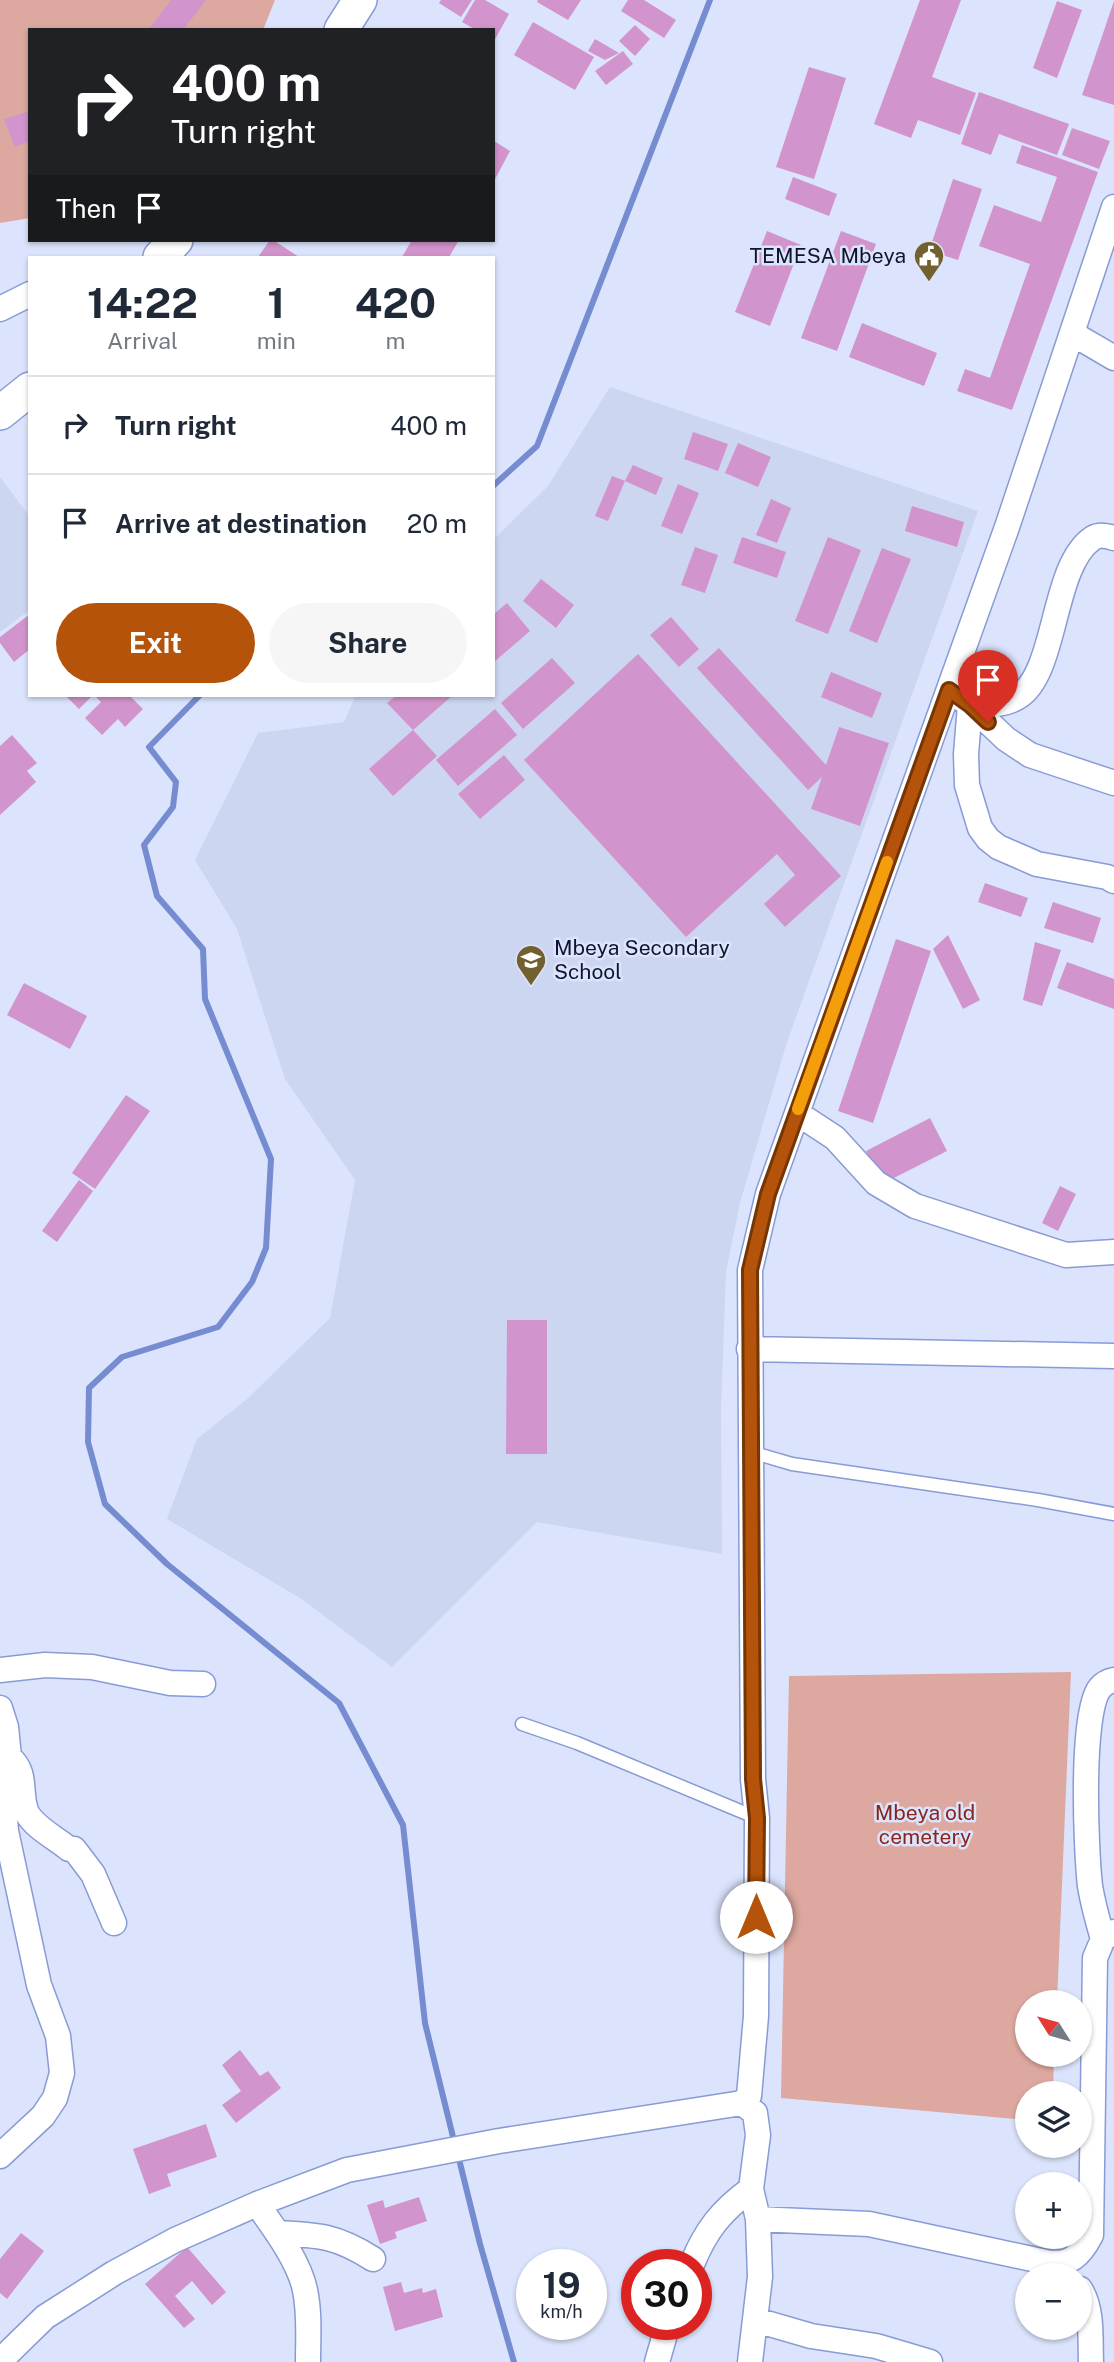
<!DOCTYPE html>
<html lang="en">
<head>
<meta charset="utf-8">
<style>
	body { margin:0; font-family:"Public Sans",sans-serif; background:#f6f6f7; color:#1f2937; height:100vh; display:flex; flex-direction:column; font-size:26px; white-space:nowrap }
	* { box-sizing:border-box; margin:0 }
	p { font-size:23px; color:#747a83 }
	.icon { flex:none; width:38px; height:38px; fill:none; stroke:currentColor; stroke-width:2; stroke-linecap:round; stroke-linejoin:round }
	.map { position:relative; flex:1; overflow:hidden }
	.panel { position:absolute; left:28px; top:256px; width:467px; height:441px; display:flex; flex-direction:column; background:#fff; border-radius:0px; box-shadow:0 2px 5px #0004 }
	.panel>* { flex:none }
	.hud { position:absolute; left:28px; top:28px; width:467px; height:214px; border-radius:0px; box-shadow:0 2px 5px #0004; background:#202124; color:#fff; overflow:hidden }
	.needle { width:46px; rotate:307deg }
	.fabs { position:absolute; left:1015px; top:1990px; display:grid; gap:14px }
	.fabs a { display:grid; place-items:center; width:77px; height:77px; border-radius:50%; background:#fff; box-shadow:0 2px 5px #0004; font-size:35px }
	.speed { position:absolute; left:516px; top:2249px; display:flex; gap:14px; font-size:35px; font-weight:700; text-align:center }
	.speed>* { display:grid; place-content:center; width:91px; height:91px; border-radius:50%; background:#fff; box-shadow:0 2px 5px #0004; line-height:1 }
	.speed small { font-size:18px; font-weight:400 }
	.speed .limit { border:10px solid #d22; background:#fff; color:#111 }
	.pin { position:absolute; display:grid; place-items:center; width:60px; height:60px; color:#fff; margin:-72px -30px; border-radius:50% 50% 50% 0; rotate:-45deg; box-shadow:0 0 7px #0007 }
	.pin .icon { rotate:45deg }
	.me { position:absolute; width:77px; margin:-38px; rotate:0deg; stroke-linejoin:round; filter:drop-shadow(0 0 5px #0008) }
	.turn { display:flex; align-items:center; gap:24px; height:147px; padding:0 28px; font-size:32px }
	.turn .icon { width:91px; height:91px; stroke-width:2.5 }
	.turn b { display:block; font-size:49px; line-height:60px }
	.then { display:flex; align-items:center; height:66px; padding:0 28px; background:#0003; gap:14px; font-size:26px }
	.eta { display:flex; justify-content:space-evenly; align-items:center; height:119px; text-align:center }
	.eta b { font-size:42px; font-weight:700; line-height:49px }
	.primary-button { display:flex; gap:14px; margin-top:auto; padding:14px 28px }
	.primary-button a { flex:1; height:80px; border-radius:42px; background:#b45309; color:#fff; font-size:28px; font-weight:700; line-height:80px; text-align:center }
	.primary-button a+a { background:#f6f6f7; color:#1f2937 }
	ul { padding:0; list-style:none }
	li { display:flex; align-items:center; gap:21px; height:98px; padding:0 28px; border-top:2px solid #e0e1e3 }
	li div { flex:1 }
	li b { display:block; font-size:26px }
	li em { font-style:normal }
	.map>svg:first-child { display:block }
	.built { fill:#ccd6f1 }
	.green { fill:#dda89f }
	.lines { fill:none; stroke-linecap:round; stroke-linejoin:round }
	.stream { stroke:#768cd0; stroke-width:6 }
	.building { fill:#d294cc }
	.lane-casing { stroke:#889bd4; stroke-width:15 }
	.street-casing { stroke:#889bd4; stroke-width:27 }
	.secondary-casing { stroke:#889bd4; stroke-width:36 }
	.lane { stroke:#fff; stroke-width:12 }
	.street { stroke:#fff; stroke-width:24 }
	.secondary { stroke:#fff; stroke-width:33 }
	.route-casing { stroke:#753606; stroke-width:18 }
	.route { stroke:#b45309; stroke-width:12 }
	.slow { stroke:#f59e0b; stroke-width:12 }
	.labels { text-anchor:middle; stroke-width:5; stroke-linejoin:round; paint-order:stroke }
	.poi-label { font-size:21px; fill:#0f152a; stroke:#dbe4fc; text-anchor:end }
	.park-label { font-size:21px; fill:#88251b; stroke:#dbe4fc }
</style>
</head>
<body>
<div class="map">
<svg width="1114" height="2362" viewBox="0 0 1114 2362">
	<rect width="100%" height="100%" fill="#dbe4fc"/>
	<path class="built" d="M610,387L978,511L786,1045L740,1203L726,1272L721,1408L722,1554L537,1522L392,1667L303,1600L167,1519L197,1439L247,1399L330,1318L355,1180L285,1079L237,929L195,860L258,733L344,722L356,695H494V539L548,486Z
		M0,477L30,517V610L0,632Z"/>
	<path class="green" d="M0,0H275L263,30H30V218L0,223Z
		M1071,1672L1057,2002H1027V2054L1054,2055L1053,2093H1027V2120L781,2098L789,1676Z"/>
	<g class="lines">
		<path class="stream" d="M494,485L537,446L710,0
			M200,695L149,747L176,782L173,807L144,845L157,896L203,949L205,999L271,1159L266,1248L252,1282L218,1327L122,1357L89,1388L88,1442L105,1504L167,1564L339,1703L403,1825L425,2023L455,2145
			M458,2155L480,2244L514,2362"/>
	</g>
	<path class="building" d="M171,0H206L183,30H148Z
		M441,0H472L461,17L439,3Z
		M475,0H485L509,14L494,41V30H476L462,22Z
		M538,0H581L568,20L537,2Z
		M628,0H644L676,20L664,38L621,11Z
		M920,0H961L932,77L976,93L960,135L918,120L911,138L874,124Z
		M1057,1L1082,10L1057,78L1033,68Z
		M1114,1V105L1082,95Z
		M533,22L594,57L575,90L514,55Z
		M635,25L650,39L635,56L619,41Z
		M595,39L619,53L605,60L588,51Z
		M623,51L633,64L606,85L595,71Z
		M809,67L846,78L814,179L776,167Z
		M979,92L1069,124L1057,155L999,134L991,155L961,144Z
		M30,111V141L15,147L4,119Z
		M1072,128L1110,141L1099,169L1062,155Z
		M494,141L510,151L494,181Z
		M1022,145L1098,172L1012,410L957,391L965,369L990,378L1030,264L979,246L994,205L1041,222L1057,177L1016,163Z
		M793,177L837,194L829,216L785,199Z
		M953,179L982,189L958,260L929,251Z
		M767,231L801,245L770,326L735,312Z
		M841,231L876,244L837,351L801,338Z
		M270,240H273L299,257H258Z
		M412,240H459L449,257H402Z
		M862,323L937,353L924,386L849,357Z
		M693,432L728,444L718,471L684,459Z
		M738,443L771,457L758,487L725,473Z
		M633,465L663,478L656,495L625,481Z
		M612,476L625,481L608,521L595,516Z
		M678,484L699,493L682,534L661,526Z
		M771,499L791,508L777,543L756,535Z
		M912,506L964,522L957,547L905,531Z
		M742,537L786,552L777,578L733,563Z
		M828,537L861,550L828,634L795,621Z
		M695,547L718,555L705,593L681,585Z
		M882,548L911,559L877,643L849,631Z
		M541,579L574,605L556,628L523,601Z
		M507,603L530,631L494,662V614Z
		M30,614V649L14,662L0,643V637Z
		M671,617L699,649L679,667L650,635Z
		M719,648L826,765L839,727L889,743L860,826L811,809L822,777L808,790L697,668Z
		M638,654L841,876L785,927L764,904L795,875L777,854L686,937L524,760Z
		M552,658L575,683L523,729L501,703Z
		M831,672L882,693L872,718L821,697Z
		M65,695H93L79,709Z
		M98,695H129L143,709L125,727L118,719L102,735L85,718L101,702L96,697Z
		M397,695H453L413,730L387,703Z
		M495,709L517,735L458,786L436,760Z
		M413,730L437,756L393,796L369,769Z
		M12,735L37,763L27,771L36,782L0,815V746Z
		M504,755L525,780L480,819L458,794Z
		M985,883L1028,898L1021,917L978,902Z
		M1053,902L1101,918L1093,943L1044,928Z
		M948,935L980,1000L963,1009L933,949Z
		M896,939L931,951L873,1123L838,1111Z
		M1035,942L1061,950L1042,1006L1023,1000Z
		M1067,962L1114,979V1009L1057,988Z
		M24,983L87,1016L70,1049L7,1015Z
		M126,1095L150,1111L95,1189L72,1173Z
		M930,1118L947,1151L882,1184L866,1151Z
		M79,1180L93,1191L57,1242L42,1231Z
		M1060,1186L1076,1194L1058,1231L1042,1223Z
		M507,1320H547V1454H506Z
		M240,2050L260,2076L268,2071L281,2088L236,2123L222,2105L241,2091L222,2065Z
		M206,2124L217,2157L167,2174L171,2186L149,2194L133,2149Z
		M419,2197L427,2221L395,2232L397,2238L380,2244L367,2205L383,2200L385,2208Z
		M21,2233L44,2251L7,2299L0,2293V2259Z
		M187,2247L226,2292L212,2305L192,2281L175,2296L195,2319L184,2328L145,2284Z
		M401,2282L404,2293L422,2288L423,2293L436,2289L443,2317L395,2331L383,2287Z"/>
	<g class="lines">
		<g class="lane-casing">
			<path id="lane" d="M751,1452L792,1464L1038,1500L1114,1514
				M522,1724L577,1743L757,1818"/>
		</g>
		<g class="street-casing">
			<path id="street" d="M0,309L30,294
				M1073,334L1114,358
				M949,690L970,705L966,754L967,785L980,828L988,839L998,847L1037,864L1107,877L1114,881
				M970,705C986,705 1004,706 1018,697C1058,672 1051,566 1093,538C1099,534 1108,536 1114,538
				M970,705L1006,739L1030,755L1114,783
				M797,1113L835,1138L876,1183L915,1206L1066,1255L1114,1252
				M749,1349L1114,1356
				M0,1670L45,1665L92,1667L170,1683L203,1684
				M0,1708L6,1727L9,1757L3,1793L6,1831L39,1985L58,2036L62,2073L55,2098L43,2116L0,2156
				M9,1757C29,1774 18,1793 27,1813C35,1828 56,1838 69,1849H74L93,1874L114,1923
				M1103,1939C1098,1922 1093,1904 1090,1886C1086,1851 1080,1712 1100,1688C1104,1683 1109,1681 1114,1680
				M742,2103L755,2113L758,2135L751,2189L758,2219L760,2277L750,2362
				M257,2204C274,2228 299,2261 305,2290C310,2314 308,2338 308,2362
				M758,2219L869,2224L1046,2262C1070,2266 1080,2256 1091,2235L1095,1958L1103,1939L1114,1932
				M277,2233C320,2235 337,2236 373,2259
				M692,2264C706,2230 721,2211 751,2189
				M1080,2289C1093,2309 1090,2339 1091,2362
				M756,2320L811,2336L876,2346L930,2362
				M0,2361L45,2317L114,2273L175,2240L257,2204L347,2170L499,2141L742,2103L749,2096L756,2016L757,1818L753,1779L750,1270L768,1194L1007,527L1114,207
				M657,2362L668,2324"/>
		</g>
		<g class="secondary-casing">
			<path id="secondary" d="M341,30L360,0
				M160,257L176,240
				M0,413L30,389"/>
		</g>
		<use href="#lane" class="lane"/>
		<use href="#street" class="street"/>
		<use href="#secondary" class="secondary"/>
	</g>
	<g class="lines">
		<g class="route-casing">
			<path id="route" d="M756,1917L757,1818L753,1779L750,1270L768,1194L949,690L970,705L988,722"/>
		</g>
		<use href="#route" class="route"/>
		<path class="slow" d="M798,1109L887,862"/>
	</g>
	<defs>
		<g id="civic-pin" transform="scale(1.575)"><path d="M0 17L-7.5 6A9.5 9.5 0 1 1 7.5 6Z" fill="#72602e" stroke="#dbe4fc"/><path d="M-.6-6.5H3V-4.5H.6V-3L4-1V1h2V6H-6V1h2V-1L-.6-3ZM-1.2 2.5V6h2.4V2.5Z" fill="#fff"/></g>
		<g id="school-pin" transform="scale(1.575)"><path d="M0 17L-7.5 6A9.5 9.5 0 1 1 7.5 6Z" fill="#72602e" stroke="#dbe4fc"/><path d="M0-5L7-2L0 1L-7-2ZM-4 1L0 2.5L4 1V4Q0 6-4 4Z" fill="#fff"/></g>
	</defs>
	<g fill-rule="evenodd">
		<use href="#civic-pin" x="929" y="256"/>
		<use href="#school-pin" x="531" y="960"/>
	</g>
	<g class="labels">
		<g class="poi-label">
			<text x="906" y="263">TEMESA Mbeya</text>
			<text x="554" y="955" text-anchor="start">Mbeya Secondary<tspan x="554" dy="24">School</tspan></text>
		</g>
		<g class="park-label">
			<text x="925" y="1820">Mbeya old<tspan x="925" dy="24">cemetery</tspan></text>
		</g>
	</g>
</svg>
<div class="fabs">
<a><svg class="needle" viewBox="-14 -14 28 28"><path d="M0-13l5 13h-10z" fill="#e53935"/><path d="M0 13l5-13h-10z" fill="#747a83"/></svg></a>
<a><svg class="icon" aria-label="layers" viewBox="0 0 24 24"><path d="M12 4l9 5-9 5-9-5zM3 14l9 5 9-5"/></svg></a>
<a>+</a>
<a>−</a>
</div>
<div class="speed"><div>19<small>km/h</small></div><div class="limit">30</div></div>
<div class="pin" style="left:988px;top:722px;background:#d93025"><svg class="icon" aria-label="arrive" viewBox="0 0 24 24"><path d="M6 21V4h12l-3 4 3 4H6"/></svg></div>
<svg class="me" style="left:756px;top:1917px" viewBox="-20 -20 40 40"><circle r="19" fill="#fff"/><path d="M0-13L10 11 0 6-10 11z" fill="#b45309"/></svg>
<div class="hud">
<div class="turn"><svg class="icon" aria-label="right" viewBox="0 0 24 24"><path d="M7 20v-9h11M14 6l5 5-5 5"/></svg><div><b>400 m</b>Turn right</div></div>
<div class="then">Then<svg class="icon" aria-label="arrive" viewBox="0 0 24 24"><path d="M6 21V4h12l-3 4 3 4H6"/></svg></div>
</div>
<section class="panel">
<div class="eta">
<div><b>14:22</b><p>Arrival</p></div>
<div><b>1</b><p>min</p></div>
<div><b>420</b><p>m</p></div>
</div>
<ul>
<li><svg class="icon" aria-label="right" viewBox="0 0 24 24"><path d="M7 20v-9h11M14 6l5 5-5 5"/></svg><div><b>Turn right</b></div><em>400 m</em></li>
<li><svg class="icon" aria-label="arrive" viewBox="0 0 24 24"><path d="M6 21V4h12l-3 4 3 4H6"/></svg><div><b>Arrive at destination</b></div><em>20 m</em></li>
</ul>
<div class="primary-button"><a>Exit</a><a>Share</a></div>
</section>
</div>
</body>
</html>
